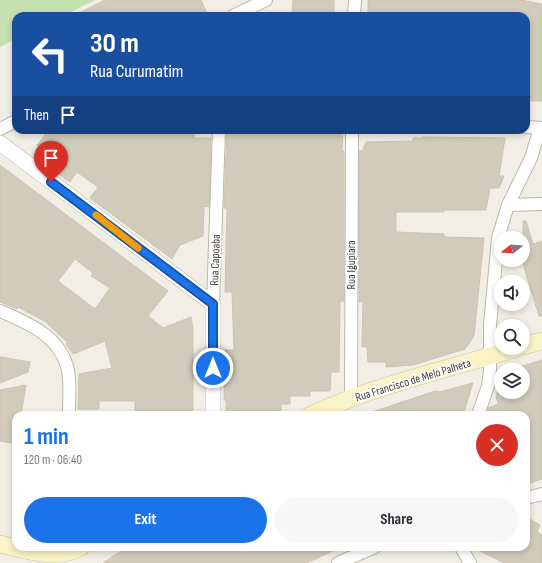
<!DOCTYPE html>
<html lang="en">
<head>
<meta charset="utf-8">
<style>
	body { margin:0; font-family:"Sofia Sans Condensed",sans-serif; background:#f7f7f7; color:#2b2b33; height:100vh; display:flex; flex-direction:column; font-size:15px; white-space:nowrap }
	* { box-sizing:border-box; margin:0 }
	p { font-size:13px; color:#7c7c81 }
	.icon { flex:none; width:22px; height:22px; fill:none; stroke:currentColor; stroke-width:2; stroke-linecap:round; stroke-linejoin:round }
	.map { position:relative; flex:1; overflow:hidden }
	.sheet { position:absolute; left:12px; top:411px; width:518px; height:140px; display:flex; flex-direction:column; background:#fff; border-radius:12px; box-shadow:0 2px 6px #0003 }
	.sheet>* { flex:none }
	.hud { position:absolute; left:12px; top:12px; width:518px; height:122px; border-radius:12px; box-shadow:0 2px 6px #0003; background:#1a4fa0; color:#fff; overflow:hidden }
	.needle { width:26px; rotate:253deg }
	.buttons { position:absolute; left:494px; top:231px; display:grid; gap:8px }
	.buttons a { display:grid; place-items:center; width:36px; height:36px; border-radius:50%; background:#fff; box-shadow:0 2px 6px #0003; font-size:20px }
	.pin { position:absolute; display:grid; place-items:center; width:34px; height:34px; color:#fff; margin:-41px -17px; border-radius:50% 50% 50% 0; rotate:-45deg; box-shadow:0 0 4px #0007 }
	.pin .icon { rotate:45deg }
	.me { position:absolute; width:44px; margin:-22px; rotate:0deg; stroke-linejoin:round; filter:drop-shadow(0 0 3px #0008) }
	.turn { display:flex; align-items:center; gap:14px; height:84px; padding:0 12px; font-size:18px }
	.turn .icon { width:52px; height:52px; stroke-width:2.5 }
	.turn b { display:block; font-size:28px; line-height:34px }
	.then { display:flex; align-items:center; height:38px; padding:0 12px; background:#0003; gap:8px; font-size:15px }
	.round { display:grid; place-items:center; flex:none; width:42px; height:42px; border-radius:21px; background:#f7f7f7 }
	.head { display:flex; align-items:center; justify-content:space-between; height:68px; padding:0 12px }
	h1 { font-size:24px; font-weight:700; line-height:30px; color:#1a73e8 }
	.button { display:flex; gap:8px; margin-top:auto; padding:8px 12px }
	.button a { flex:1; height:46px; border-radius:24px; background:#1a73e8; color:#fff; font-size:16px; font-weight:700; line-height:46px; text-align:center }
	.button a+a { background:#f7f7f7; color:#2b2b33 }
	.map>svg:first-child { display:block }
	.grass { fill:#c6e1b1 }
	.building { fill:#d1cbbb; stroke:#cbc4af; fill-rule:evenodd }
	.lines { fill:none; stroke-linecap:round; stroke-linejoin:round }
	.minor-casing { stroke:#bbb7a8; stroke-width:14 }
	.tertiary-casing { stroke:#bbb7a8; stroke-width:16 }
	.secondary-casing { stroke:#ccc598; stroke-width:18 }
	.minor { stroke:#fff; stroke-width:12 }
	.tertiary { stroke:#fff; stroke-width:15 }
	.secondary { stroke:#f9f3c6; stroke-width:17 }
	.route-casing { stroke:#114b97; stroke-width:10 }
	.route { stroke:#1a73e8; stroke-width:7 }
	.slow { stroke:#f59e0b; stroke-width:7 }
	.labels { text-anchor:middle; stroke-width:3.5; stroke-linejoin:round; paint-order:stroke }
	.street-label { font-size:12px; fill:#423f35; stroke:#fff }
</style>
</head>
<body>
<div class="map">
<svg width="542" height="563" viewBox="0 0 542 563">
	<rect width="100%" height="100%" fill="#f1eee5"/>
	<path class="grass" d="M0,0H95L63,16H16V39L0,47Z"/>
	<path class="building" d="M105,0H201L208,16H73Z
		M293,0H334V15L292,16Z
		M368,0H521L542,4V101H526V16H368Z
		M49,130H195L194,138H211L209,207L204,206L203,236L180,245L172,259L90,198L98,187L77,172L70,182L53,170L57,164L37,145Z
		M227,130H343L342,151H344V301H340L339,372H331L330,391H310V396H290V404H281V415H226V400H224L225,350H234L232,292H225L227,208H224Z
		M422,137L505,138L499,176H504L499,188H490L486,210H444V212H396V232L444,234V237L484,238L474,336L465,349L413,365L386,367V362H368L367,347H362L363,302H359V151H362L366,142L413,141V138H422Z
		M0,165L168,291L148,316L163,328L191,317L193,329V415H135V401H99V409H78L79,374L112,368L105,341L73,354L66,344L68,343L46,322L18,307L17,309L0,302ZM75,259L93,273L91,276L110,288L95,309L58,281Z
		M523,221H526L533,244L542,241V316H539L523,264Z
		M0,357L30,362L28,372L0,383Z
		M542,360V479L526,484V415H486L488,408L498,404L496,397L501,379V392H523V370H509Z
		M473,383L463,415H369V413L435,391L439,392Z
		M26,385L21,415H16V444L0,441V390Z
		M526,517L540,525L537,532L542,535V563H504L472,547H526Z
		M127,547H341L307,563H103Z"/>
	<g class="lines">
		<g class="minor-casing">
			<path id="minor" d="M233,16L266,0
				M354,16L355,0
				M526,127L542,128
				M0,129L16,121
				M508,205L542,204
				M213,304L219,130
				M0,311C31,324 66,339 69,378C70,390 69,403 69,415
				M351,399L352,130
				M478,415L488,386L490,370V325L498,238L508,205L531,158L540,128
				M526,498L542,494
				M461,547L470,563
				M338,563L375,547"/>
		</g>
		<g class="tertiary-casing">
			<path id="tertiary" d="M0,143L213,304V415"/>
		</g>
		<g class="secondary-casing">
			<path id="secondary" d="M523,346L542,341
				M311,415C376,385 448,369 518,348
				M0,544C26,550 56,561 81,547"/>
		</g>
		<use href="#minor" class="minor"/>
		<use href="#tertiary" class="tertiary"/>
		<use href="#secondary" class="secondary"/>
	</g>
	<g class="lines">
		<g class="route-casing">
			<path id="route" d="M51,182L213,304V368"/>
		</g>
		<use href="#route" class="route"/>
		<path class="slow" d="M96,215L138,248"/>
	</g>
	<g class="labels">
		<g class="street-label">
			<text transform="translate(215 260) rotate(-88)" y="4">Rua Capoaba</text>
			<text transform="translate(351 265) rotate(-90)" y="4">Rua Igupiara</text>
			<text transform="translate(413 380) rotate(-17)" y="4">Rua Francisco de Melo Palheta</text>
		</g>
	</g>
</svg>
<div class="buttons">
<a><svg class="needle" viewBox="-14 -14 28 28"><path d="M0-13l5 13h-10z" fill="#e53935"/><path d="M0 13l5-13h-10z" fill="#7c7c81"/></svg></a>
<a><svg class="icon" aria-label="sound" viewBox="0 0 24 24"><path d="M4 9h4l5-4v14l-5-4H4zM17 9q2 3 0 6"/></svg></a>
<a><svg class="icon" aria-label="search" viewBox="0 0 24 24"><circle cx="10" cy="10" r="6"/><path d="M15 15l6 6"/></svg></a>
<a><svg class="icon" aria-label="layers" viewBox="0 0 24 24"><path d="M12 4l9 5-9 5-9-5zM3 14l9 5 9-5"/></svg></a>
</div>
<div class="pin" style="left:51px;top:182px;background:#d93025"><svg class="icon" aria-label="arrive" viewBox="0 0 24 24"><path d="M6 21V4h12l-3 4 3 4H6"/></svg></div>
<svg class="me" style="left:213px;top:368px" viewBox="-20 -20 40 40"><circle r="17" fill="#1a73e8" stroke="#fff" stroke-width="3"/><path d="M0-11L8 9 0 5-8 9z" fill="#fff"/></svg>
<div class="hud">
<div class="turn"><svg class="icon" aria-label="left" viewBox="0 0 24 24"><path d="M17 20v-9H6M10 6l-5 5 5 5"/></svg><div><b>30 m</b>Rua Curumatim</div></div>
<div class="then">Then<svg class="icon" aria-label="arrive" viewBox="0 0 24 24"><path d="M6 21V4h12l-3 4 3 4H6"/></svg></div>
</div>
<section class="sheet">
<div class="head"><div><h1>1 min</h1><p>120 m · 06:40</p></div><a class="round" style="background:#d93025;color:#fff"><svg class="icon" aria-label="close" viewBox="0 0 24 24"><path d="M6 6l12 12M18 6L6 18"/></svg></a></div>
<div class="button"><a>Exit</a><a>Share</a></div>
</section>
</div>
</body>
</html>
